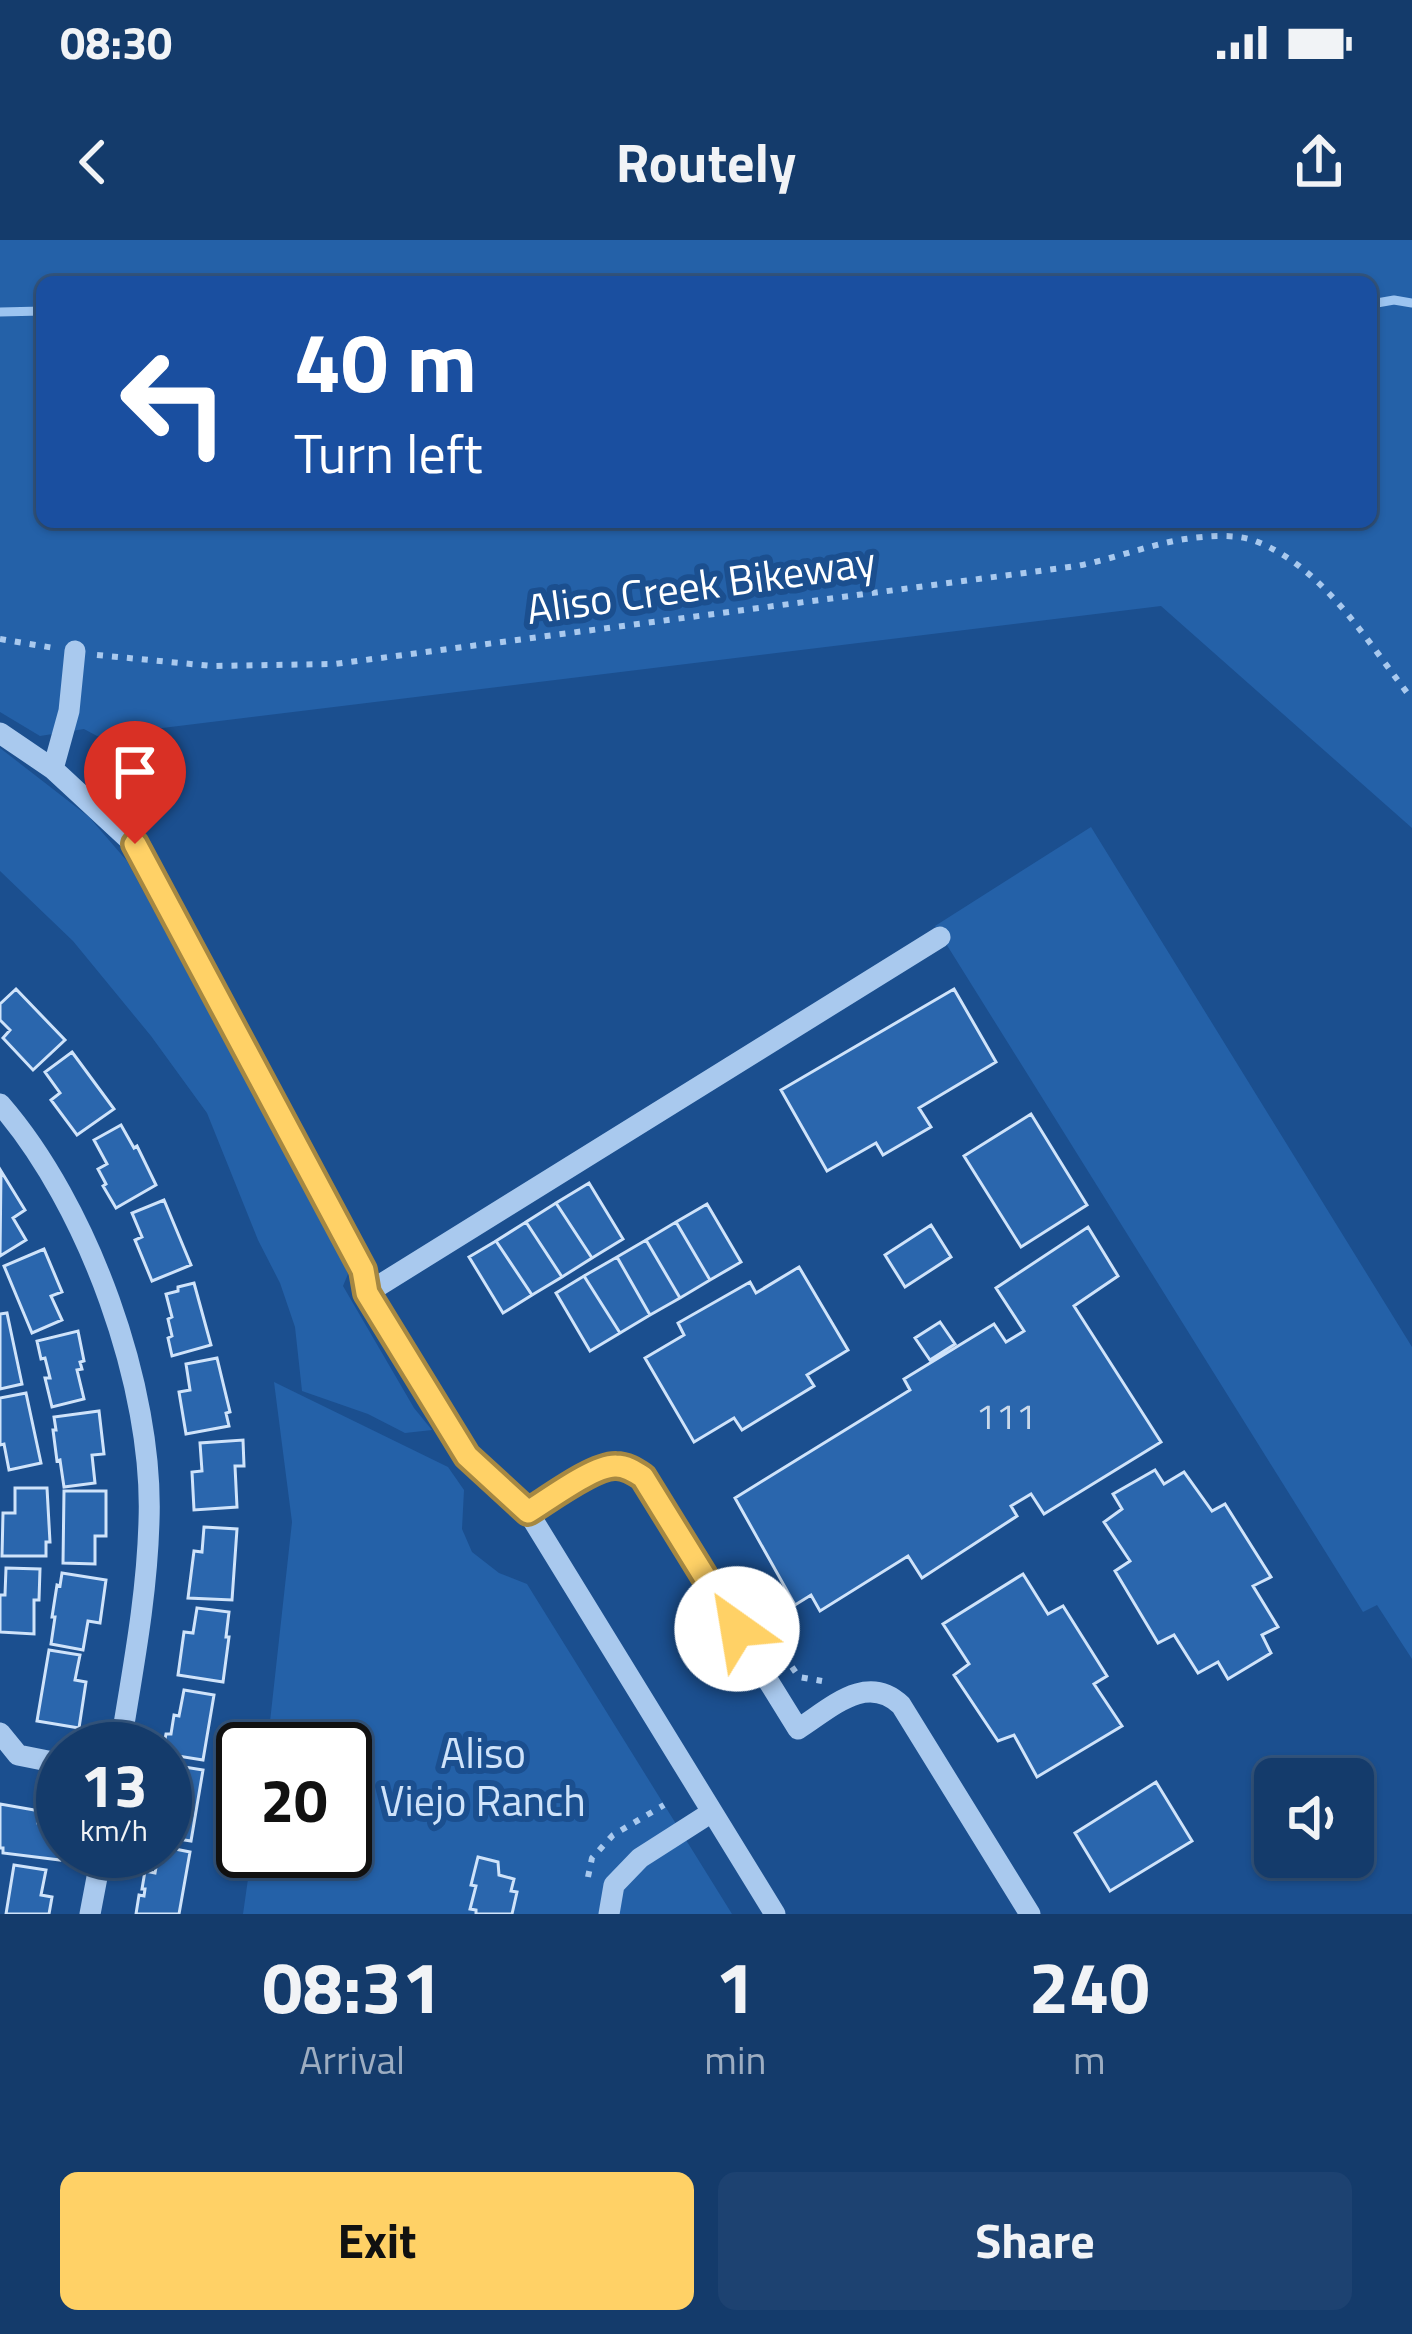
<!DOCTYPE html>
<html lang="en">
<head>
<meta charset="utf-8">
<style>
	body { margin:0; font-family:"Titillium Web",sans-serif; background:#1d4271; color:#f1f3f6; height:100vh; display:flex; flex-direction:column; font-size:45px; white-space:nowrap }
	* { box-sizing:border-box; margin:0 }
	p { font-size:39px; color:#9dadc1 }
	.icon { flex:none; width:66px; height:66px; fill:none; stroke:currentColor; stroke-width:2; stroke-linecap:round; stroke-linejoin:round }
	.map { position:relative; height:1674px; overflow:hidden }
	.side { display:flex; flex-direction:column; background:#143b6b; flex:1 }
	.side>* { flex:none }
	.top-card { position:absolute; left:36px; top:36px; width:1341px; height:252px; border-radius:18px; box-shadow:0 3px 9px #0004,0 0 0 3px #33557e; background:#1a4fa0; color:#fff; overflow:hidden }
	.controls { position:absolute; left:1254px; top:1518px; display:grid; gap:24px }
	.controls a { display:grid; place-items:center; width:120px; height:120px; border-radius:18px; background:#143b6b; box-shadow:0 3px 9px #0004,0 0 0 3px #33557e; font-size:60px }
	.speed { position:absolute; left:36px; top:1482px; display:flex; gap:24px; font-size:60px; font-weight:700; text-align:center }
	.speed>* { display:grid; place-content:center; width:156px; height:156px; border-radius:50%; background:#143b6b; box-shadow:0 3px 9px #0004,0 0 0 3px #33557e; line-height:1 }
	.speed small { font-size:30px; font-weight:400 }
	.speed .limit { border:6px solid #111; border-radius:18px; background:#fff; color:#111 }
	.pin { position:absolute; display:grid; place-items:center; width:102px; height:102px; color:#fff; margin:-123px -51px; border-radius:50% 50% 50% 0; rotate:-45deg; box-shadow:0 0 12px #0007 }
	.pin .icon { rotate:45deg }
	.me { position:absolute; width:132px; margin:-66px; rotate:328deg; stroke-linejoin:round; filter:drop-shadow(0 0 9px #0008) }
	.turn { display:flex; align-items:center; gap:42px; height:252px; padding:0 60px; font-size:54px }
	.turn .icon { width:156px; height:156px; stroke-width:2.5 }
	.turn b { display:block; font-size:84px; line-height:102px }
	.eta { display:flex; justify-content:space-evenly; align-items:center; height:204px; text-align:center }
	.eta b { font-size:72px; font-weight:700; line-height:84px }
	.primary-button { display:flex; gap:24px; margin-top:auto; padding:24px 60px }
	.primary-button a { flex:1; height:138px; border-radius:18px; background:#ffd166; color:#111; font-size:48px; font-weight:700; line-height:138px; text-align:center }
	.primary-button a+a { background:#1d4271; color:#f1f3f6 }
	.status { display:flex; justify-content:space-between; align-items:center; height:84px; padding:0 60px; background:#143b6b; direction:ltr }
	.status svg { height:33px; fill:currentColor }
	header { display:flex; justify-content:space-between; align-items:center; height:156px; padding:0 60px; background:#143b6b; font-size:54px; font-weight:700 }
	.map>svg:first-child { display:block }
	.green { fill:#2461a8; fill-rule:evenodd }
	.lines { fill:none; stroke-linecap:round; stroke-linejoin:round }
	.stream { stroke:#9cc4f0; stroke-width:9 }
	.building { fill:#2a66ad; stroke:#cfe3fa; stroke-width:3 }
	.path { stroke:#a9c9ee; stroke-width:6; stroke-dasharray:6 9; stroke-linecap:butt }
	.minor { stroke:#a9c9ee; stroke-width:21 }
	.route-casing { stroke:#a68842; stroke-width:30 }
	.route { stroke:#ffd166; stroke-width:21 }
	.labels { text-anchor:middle; stroke-width:12; stroke-linejoin:round; paint-order:stroke }
	.number-label { font-size:36px; fill:#cad9ea }
	.street-label { font-size:42px; fill:#fff; stroke:#1b4f8f }
	.park-label { font-size:42px; fill:#cfe3fa; stroke:#1b4f8f }
</style>
</head>
<body>
<div class="status"><b>08:30</b><svg viewBox="0 0 49 12"><path d="M0 12V9h3v3zM5 12V6h3v6zM10 12V3h3v9zM15 12V0h3v12zM26 1h20v11H26zM47 4h2v5h-2z"/></svg></div>
<header><svg class="icon" aria-label="back" viewBox="0 0 24 24"><path d="M15 5l-7 7 7 7"/></svg>Routely<svg class="icon" aria-label="share" viewBox="0 0 24 24"><path d="M12 15V3M7 8l5-5 5 5M5 13v7h14v-7"/></svg></header>
<div class="map">
<svg width="1412" height="1674" viewBox="0 0 1412 1674">
	<rect width="100%" height="100%" fill="#1b4f8f"/>
	<path class="green" d="M0,0H1412V588L1161,366L97,496L84,489L40,496L0,472ZM42,42H1371V282H42Z
		M0,508L89,577L127,621L336,1008L348,1034L343,1046L414,1168L432,1190L405,1193L368,1174L302,1151L295,1087L280,1043L258,1000L207,873L151,796L73,701L0,631Z
		M1091,587L1412,1107V1419L1377,1365L1363,1372L935,686Z
		M274,1142L448,1227L464,1250L462,1289L472,1312L499,1333L527,1344L732,1674H243L252,1611H345V1509H267L292,1282Z"/>
	<g class="lines">
		<path class="stream" d="M1371,64L1394,60L1412,63
			M0,72L42,71"/>
	</g>
	<path class="building" d="M16,749L65,800L33,830L3,798L10,790L0,780V764Z
		M954,749L996,822L919,868L931,887L883,915L876,903L827,931L781,850Z
		M72,812L114,869L77,895L51,860L60,853L45,832Z
		M1031,874L1087,965L1021,1007L964,916Z
		M121,885L134,908L137,906L156,945L116,968L103,946L106,944L98,929L107,924L94,900Z
		M1,931L25,970L13,978L26,1000L0,1016Z
		M589,943L623,999L592,1018L556,963Z
		M164,960L191,1025L152,1041L135,1000L142,997L132,973Z
		M556,963L592,1018L562,1037L526,982Z
		M707,964L741,1022L710,1040L676,982Z
		M526,982L562,1037L532,1055L496,1001Z
		M676,982L710,1040L680,1058L646,1000Z
		M931,985L951,1017L905,1047L885,1015Z
		M1088,987L1118,1036L1074,1066L1161,1202L1044,1274L1031,1254L1011,1266L1017,1276L922,1338L908,1316L820,1371L811,1355L795,1365L735,1258L910,1150L904,1139L994,1084L1006,1102L1024,1091L996,1048Z
		M646,1000L680,1058L650,1075L617,1017Z
		M496,1001L532,1055L503,1073L469,1017Z
		M44,1009L62,1052L51,1056L62,1080L32,1093L4,1026Z
		M617,1017L650,1075L620,1093L584,1036Z
		M799,1027L848,1110L807,1135L814,1146L742,1190L734,1178L694,1202L645,1118L684,1095L678,1083L750,1042L756,1053Z
		M584,1036L620,1093L590,1111L556,1053Z
		M194,1043L211,1105L172,1116L168,1098L172,1096L168,1079L172,1077L166,1054L178,1051V1047Z
		M7,1073L22,1144L0,1149V1074Z
		M940,1082L955,1104L930,1120L915,1098Z
		M78,1091L84,1121L80,1122L82,1129L77,1130L84,1159L52,1167L45,1138H50L45,1118L41,1119L37,1101Z
		M217,1118L230,1172L226,1173L229,1186L186,1194L179,1152L190,1150L186,1124Z
		M26,1153L41,1223L9,1230L4,1204L0,1205V1158Z
		M99,1171L104,1214L92,1215L95,1243L64,1247L60,1220L57,1221L53,1190H56L54,1177Z
		M243,1200L244,1226H235L237,1267L194,1270L192,1232L202,1231L200,1203Z
		M1155,1230L1164,1244L1184,1232L1212,1271L1225,1264L1271,1337L1253,1346L1278,1387L1262,1395L1271,1413L1228,1439L1218,1422L1198,1433L1174,1395L1158,1403L1115,1331L1130,1321L1104,1282L1122,1269L1113,1254Z
		M15,1248H47L50,1302H46V1316H2L3,1273H15Z
		M64,1251H106V1296H95V1324L63,1323Z
		M204,1287L237,1289L232,1360L188,1358L194,1311L202,1312Z
		M6,1328L40,1329L39,1360H34V1394L0,1392V1355H5Z
		M62,1333L106,1340L100,1383L88,1381L83,1410L51,1404L55,1377H52L57,1345L60,1346Z
		M1023,1334L1048,1374L1063,1366L1107,1436L1094,1444L1122,1486L1037,1537L1014,1495L998,1501L954,1435L969,1424L943,1384Z
		M197,1368L229,1372L226,1397H229L223,1442L178,1435L184,1392L193,1393Z
		M49,1410L80,1415L75,1440L86,1442L79,1488L37,1481Z
		M184,1450L214,1455L203,1520L165,1514L163,1509L166,1494H171L174,1475L179,1476Z
		M172,1525L203,1530L191,1601L165,1597V1550H168Z
		M1156,1542L1192,1601L1110,1651L1075,1593Z
		M0,1564L40,1571L38,1583L63,1588L60,1620L3,1613V1608H0Z
		M165,1607L190,1612L179,1674H136L139,1655L144,1656L145,1649H142L145,1631L155,1633L159,1611H165Z
		M478,1617L498,1622L499,1635L514,1639L511,1651L517,1652L512,1674H476V1670L470,1669L476,1646L471,1645Z
		M14,1625L46,1630L41,1655L52,1657L49,1674H6Z"/>
	<g class="lines">
		<path class="path" d="M0,399L54,408
			M97,415L212,426L335,424L1077,326C1113,319 1148,305 1185,299C1207,296 1237,293 1258,302C1326,330 1368,403 1412,459
			M792,1427L799,1437L822,1441
			M588,1637L592,1618L613,1595L664,1565"/>
		<path class="minor" d="M0,493L53,529L135,605L363,1030L367,1053
			M53,529L69,471L75,411
			M0,864C88,965 154,1147 149,1281C147,1358 132,1433 120,1509
			M528,1272C548,1260 594,1225 616,1226C626,1226 634,1231 642,1237L798,1489C830,1469 866,1432 901,1465L1030,1674
			M0,1493L18,1515L63,1524
			M90,1674L102,1611
			M609,1674L614,1645L640,1618L712,1572
			M775,1674L528,1272L467,1217L367,1053L940,697"/>
	</g>
	<g class="lines">
		<g class="route-casing">
			<path id="route" d="M135,604L363,1030L367,1053L467,1216L528,1272C548,1260 594,1225 616,1226C626,1226 634,1231 643,1237L737,1389"/>
		</g>
		<use href="#route" class="route"/>
	</g>
	<g class="labels">
		<g class="number-label">
			<text x="1006" y="1189">111</text>
		</g>
		<g class="street-label">
			<text transform="translate(701 345) rotate(-8)" y="15">Aliso Creek Bikeway</text>
		</g>
		<g class="park-label">
			<text x="483" y="1528">Aliso<tspan x="483" dy="48">Viejo Ranch</tspan></text>
		</g>
	</g>
</svg>
<div class="controls">
<a><svg class="icon" aria-label="sound" viewBox="0 0 24 24"><path d="M4 9h4l5-4v14l-5-4H4zM17 9q2 3 0 6"/></svg></a>
</div>
<div class="speed"><div>13<small>km/h</small></div><div class="limit">20</div></div>
<div class="pin" style="left:135px;top:604px;background:#d93025"><svg class="icon" aria-label="arrive" viewBox="0 0 24 24"><path d="M6 21V4h12l-3 4 3 4H6"/></svg></div>
<svg class="me" style="left:737px;top:1389px" viewBox="-20 -20 40 40"><circle r="19" fill="#fff"/><path d="M0-13L10 11 0 6-10 11z" fill="#ffd166"/></svg>
<div class="top-card">
<div class="turn"><svg class="icon" aria-label="left" viewBox="0 0 24 24"><path d="M17 20v-9H6M10 6l-5 5 5 5"/></svg><div><b>40 m</b>Turn left</div></div>
</div>
</div>
<section class="side">
<div class="eta">
<div><b>08:31</b><p>Arrival</p></div>
<div><b>1</b><p>min</p></div>
<div><b>240</b><p>m</p></div>
</div>
<div class="primary-button"><a>Exit</a><a>Share</a></div>
</section>
</body>
</html>
